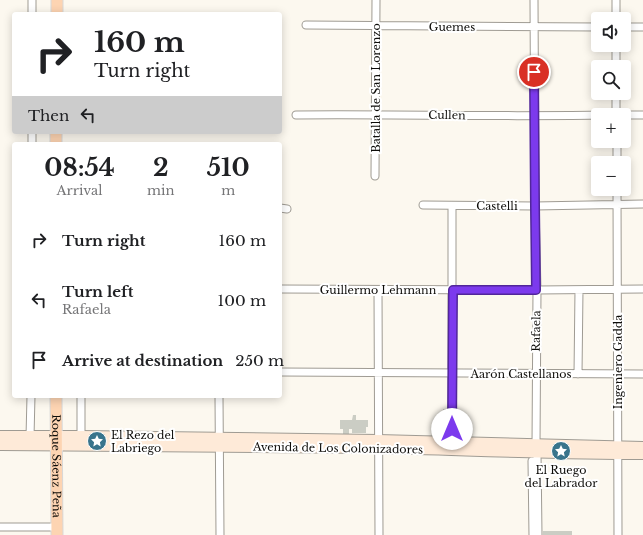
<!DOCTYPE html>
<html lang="en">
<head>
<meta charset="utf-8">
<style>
	body { margin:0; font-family:"Libre Baskerville",serif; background:#f6f6f6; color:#202124; height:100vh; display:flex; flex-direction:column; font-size:15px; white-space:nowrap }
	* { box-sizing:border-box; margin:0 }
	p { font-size:13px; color:#757577 }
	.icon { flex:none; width:22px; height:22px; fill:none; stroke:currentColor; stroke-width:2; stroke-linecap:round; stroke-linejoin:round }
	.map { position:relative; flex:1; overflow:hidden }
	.details { position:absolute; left:12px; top:142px; width:270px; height:256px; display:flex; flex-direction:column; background:#fff; border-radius:4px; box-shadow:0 2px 10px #0003 }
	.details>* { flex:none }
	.guide { position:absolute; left:12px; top:12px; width:270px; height:122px; border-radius:4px; box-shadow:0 2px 10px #0003; background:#fff; color:#202124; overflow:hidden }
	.fabs { position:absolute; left:591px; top:12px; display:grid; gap:8px }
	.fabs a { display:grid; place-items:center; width:40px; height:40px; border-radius:4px; background:#fff; box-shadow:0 2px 10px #0003; font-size:20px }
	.pin { position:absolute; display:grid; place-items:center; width:34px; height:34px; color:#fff; margin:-17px; border:2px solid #fff; border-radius:50%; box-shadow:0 1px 4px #0007 }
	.me { position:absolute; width:44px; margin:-22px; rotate:0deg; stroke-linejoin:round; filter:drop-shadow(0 0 3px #0008) }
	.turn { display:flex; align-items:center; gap:14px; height:84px; padding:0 16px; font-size:18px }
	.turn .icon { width:52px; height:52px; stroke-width:2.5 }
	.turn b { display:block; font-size:28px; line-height:34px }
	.then { display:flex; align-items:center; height:38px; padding:0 16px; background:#0003; gap:8px; font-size:15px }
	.eta { display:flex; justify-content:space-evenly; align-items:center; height:68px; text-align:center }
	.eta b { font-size:24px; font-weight:700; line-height:28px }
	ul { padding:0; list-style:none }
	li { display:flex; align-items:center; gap:12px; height:60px; padding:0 16px }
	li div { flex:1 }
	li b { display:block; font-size:15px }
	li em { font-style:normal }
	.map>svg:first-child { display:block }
	.building { fill:#cbcdc4 }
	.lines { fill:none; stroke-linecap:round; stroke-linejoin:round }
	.minor-casing { stroke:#9f9b93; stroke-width:9 }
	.secondary-casing { stroke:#9f9b93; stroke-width:12 }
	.primary-casing { stroke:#d8d8d8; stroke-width:13 }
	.minor { stroke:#fff; stroke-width:7 }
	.secondary { stroke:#feead8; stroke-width:10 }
	.primary { stroke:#fdd4b2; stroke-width:11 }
	.route-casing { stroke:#51269a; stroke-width:10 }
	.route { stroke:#7c3aed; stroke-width:7 }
	.labels { text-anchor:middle; stroke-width:4; stroke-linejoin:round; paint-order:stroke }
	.street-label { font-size:11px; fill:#0d0c09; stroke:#fff }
	.poi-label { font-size:11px; fill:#0d0c09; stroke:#fff; text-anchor:start }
</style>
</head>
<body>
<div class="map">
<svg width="643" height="535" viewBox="0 0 643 535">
	<rect width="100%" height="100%" fill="#fcf8ef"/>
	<path class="building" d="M443,409H448V436H433V425H438V418H443Z
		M353,415H356V420H368V427H366V433H352V429H349V434H343V429H340V420H352Z
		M543,531H572V535H543Z"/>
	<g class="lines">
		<g class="minor-casing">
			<path id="minor" d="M534,0L535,206L537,290L536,445L537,453L538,535
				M32,14V0
				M616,19V0
				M306,25L598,27
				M624,27H643
				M616,45V67
				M616,93V115
				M296,115C396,114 497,117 598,115
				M611,115H643
				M32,132V144
				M617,141V163
				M375,176L376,0
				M617,189L618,535
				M423,205L535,206L643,204
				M452,206V446
				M280,208L287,209
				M280,289L537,290L643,289
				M378,290L379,535
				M280,372L643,374
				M578,374L579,290
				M81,396V440
				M219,396L220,535
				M30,437L31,396
				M532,461L533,535
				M0,527H57"/>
		</g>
		<g class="secondary-casing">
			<path id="secondary" d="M0,436H81L378,440L643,447
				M0,445C126,445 252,446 378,448C466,450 555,454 643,454"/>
		</g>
		<g class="primary-casing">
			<g id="primary">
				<path d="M57,14V0"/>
				<path d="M56,144V132"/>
				<path id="s1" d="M56,396L57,535"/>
			</g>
		</g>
		<use href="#minor" class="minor"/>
		<use href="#secondary" class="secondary"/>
		<use href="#primary" class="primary"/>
	</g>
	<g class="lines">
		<g class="route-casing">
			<path id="route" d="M452,429L453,290H536L535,206L534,72"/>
		</g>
		<use href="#route" class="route"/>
	</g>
	<defs>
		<g id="sight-disc" transform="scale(1)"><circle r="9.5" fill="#39748c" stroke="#fff"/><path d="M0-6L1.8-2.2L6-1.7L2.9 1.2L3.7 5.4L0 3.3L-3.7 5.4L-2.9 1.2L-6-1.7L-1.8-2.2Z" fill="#fff"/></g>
	</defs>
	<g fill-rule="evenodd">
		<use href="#sight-disc" x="97" y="441"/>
		<use href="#sight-disc" x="561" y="451"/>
	</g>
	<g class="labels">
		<g class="street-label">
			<text x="452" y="31">Guemes</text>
			<text transform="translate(376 88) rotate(-90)" y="4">Batalla de San Lorenzo</text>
			<text transform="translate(447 115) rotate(1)" y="4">Cullen</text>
			<text x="497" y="210">Castelli</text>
			<text x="378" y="294">Guillermo Lehmann</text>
			<text transform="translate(536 331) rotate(-89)" y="4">Rafaela</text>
			<text transform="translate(618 362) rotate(-90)" y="4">Ingeniero Gadda</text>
			<text x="521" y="378">Aarón Castellanos</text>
			<text transform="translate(338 448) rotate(1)" y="4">Avenida de Los Colonizadores</text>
			<text dy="4" stroke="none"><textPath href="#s1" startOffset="70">Roque Sáenz Peña</textPath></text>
		</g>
		<g class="poi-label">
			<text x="111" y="439">El Rezo del<tspan x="111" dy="13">Labriego</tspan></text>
			<text x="561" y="474" text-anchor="middle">El Ruego<tspan x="561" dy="13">del Labrador</tspan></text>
		</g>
	</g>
</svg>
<div class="fabs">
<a><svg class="icon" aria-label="sound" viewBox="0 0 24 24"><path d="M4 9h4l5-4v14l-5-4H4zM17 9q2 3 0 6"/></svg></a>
<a><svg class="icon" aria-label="search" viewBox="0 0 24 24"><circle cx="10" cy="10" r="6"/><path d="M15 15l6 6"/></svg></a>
<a>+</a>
<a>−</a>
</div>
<div class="pin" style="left:534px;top:72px;background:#d93025"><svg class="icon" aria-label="arrive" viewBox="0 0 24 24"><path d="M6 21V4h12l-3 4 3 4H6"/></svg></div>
<svg class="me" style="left:452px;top:429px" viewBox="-20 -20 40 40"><circle r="19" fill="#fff"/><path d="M0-13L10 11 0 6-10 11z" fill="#7c3aed"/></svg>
<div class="guide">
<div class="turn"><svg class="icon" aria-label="right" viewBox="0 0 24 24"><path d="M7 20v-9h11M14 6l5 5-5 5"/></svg><div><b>160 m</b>Turn right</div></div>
<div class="then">Then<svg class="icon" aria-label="left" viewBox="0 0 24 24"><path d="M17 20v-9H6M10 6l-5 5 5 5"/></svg></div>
</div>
<section class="details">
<div class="eta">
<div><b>08:54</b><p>Arrival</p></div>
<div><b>2</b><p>min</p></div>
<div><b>510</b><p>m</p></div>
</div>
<ul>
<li><svg class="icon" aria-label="right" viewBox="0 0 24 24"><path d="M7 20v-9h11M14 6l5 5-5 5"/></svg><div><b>Turn right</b></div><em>160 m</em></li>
<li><svg class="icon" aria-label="left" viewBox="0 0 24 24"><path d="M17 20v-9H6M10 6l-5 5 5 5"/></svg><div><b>Turn left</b><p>Rafaela</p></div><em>100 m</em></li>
<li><svg class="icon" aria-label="arrive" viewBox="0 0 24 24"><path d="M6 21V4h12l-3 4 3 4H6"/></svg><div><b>Arrive at destination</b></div><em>250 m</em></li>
</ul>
</section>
</div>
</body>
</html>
